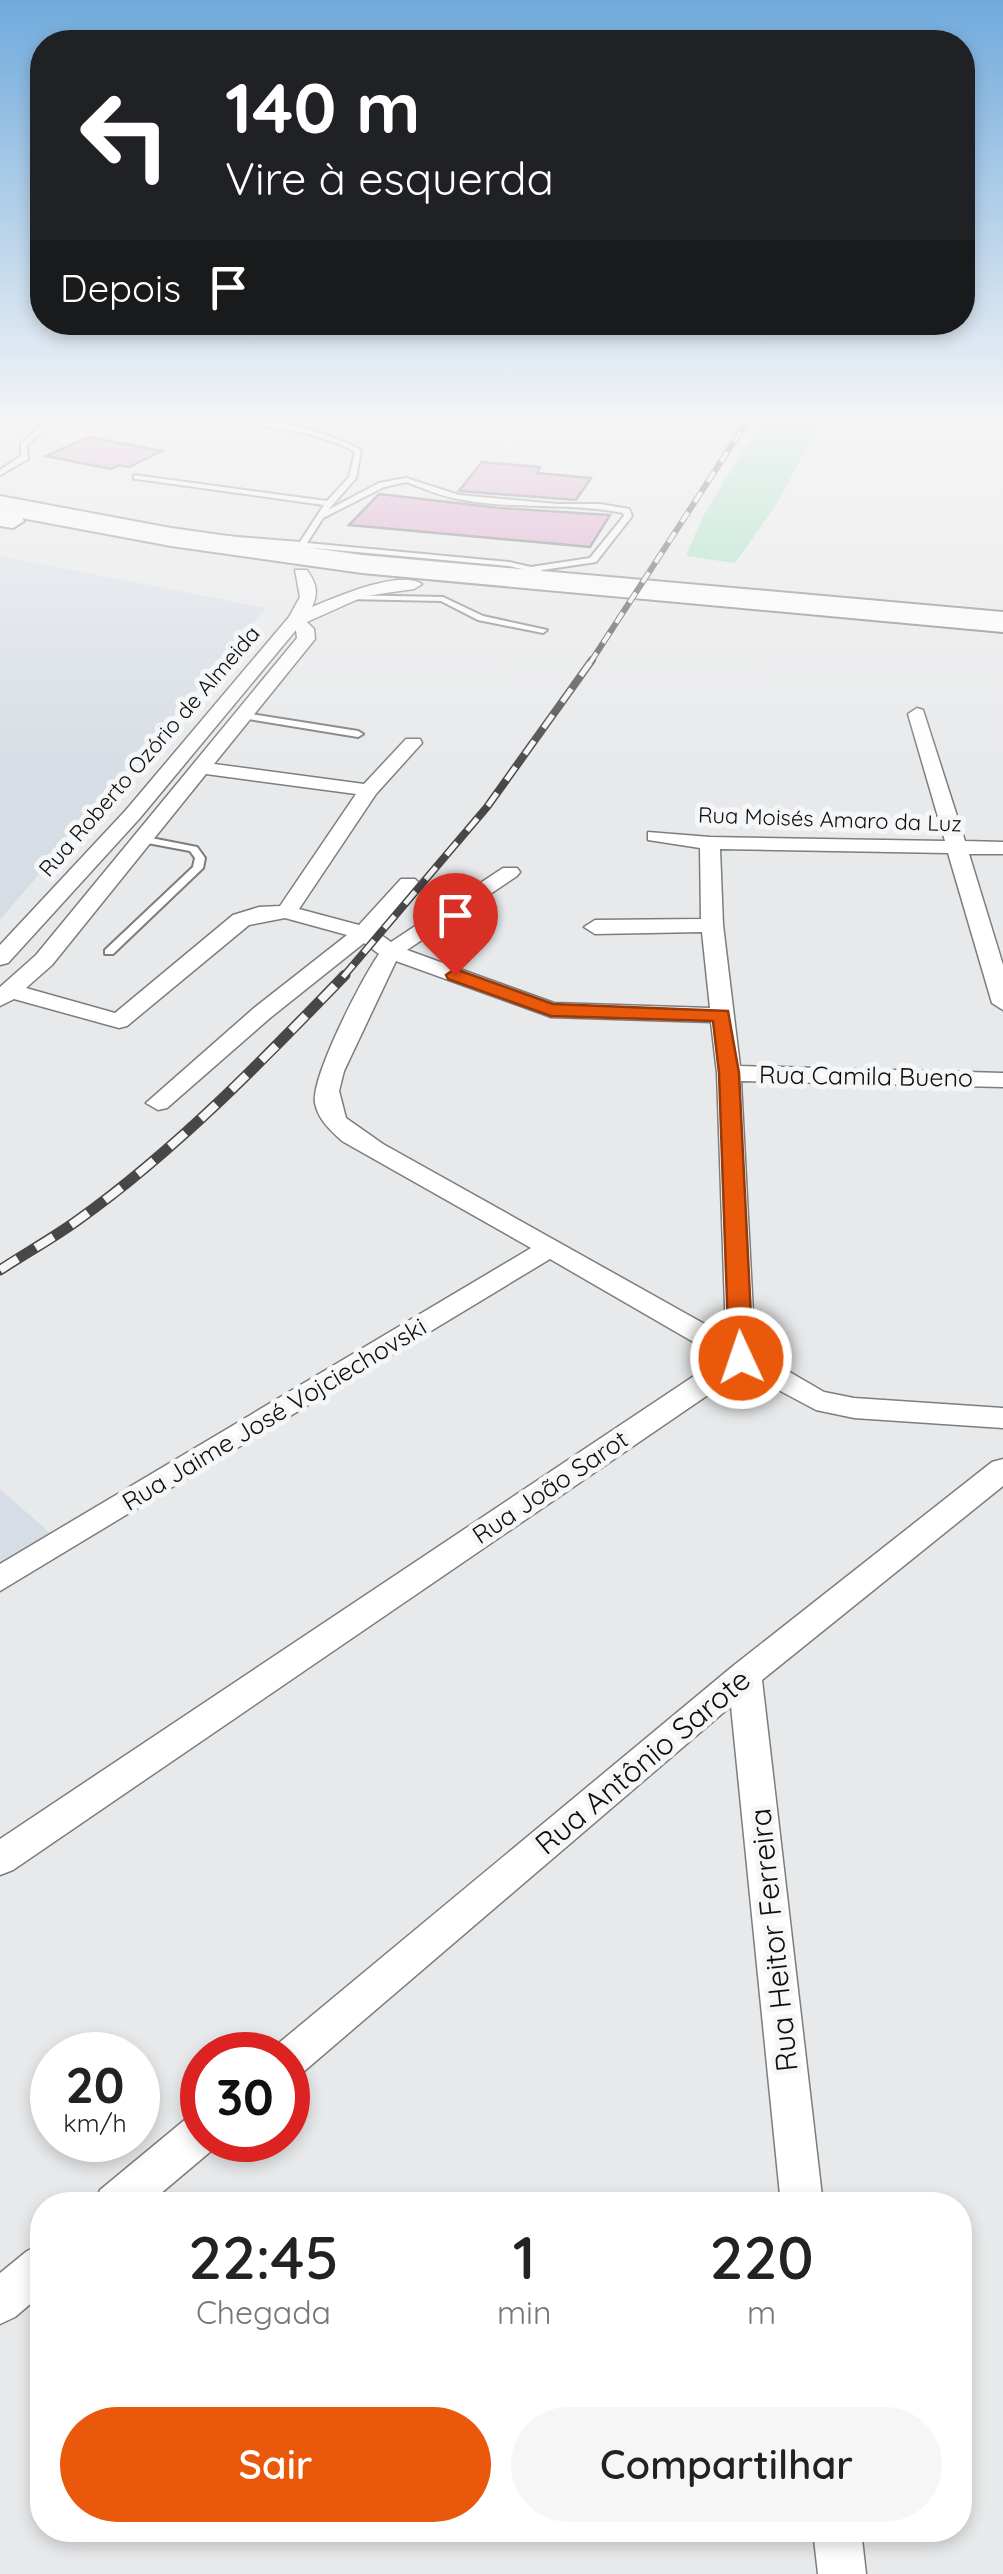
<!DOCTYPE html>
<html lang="pt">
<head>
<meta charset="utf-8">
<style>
	body { margin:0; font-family:Quicksand,sans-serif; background:#f6f6f6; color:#222; height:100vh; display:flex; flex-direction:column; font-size:38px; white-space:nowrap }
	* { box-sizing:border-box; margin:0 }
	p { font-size:32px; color:#767676 }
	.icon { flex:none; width:55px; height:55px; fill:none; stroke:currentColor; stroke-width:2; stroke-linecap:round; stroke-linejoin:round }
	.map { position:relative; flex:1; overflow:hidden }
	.details { position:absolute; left:30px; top:2192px; width:942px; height:350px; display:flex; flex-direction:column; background:#fff; border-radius:40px; box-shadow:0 5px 15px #0003 }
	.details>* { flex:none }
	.banner { position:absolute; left:30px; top:30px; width:945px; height:305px; border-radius:40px; box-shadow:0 5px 15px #0003; background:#202124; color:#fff; overflow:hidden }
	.speed { position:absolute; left:30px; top:2032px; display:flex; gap:20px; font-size:50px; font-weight:700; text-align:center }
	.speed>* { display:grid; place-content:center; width:130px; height:130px; border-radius:50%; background:#fff; box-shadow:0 5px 15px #0003; line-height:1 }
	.speed small { font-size:25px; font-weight:400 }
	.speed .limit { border:15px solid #d22; background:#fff; color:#111 }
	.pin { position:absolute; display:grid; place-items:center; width:85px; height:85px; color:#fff; margin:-102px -42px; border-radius:50% 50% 50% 0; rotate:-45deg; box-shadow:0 0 10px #0007 }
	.pin .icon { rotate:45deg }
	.me { position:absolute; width:110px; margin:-55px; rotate:357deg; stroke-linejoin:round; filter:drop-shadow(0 0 8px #0008) }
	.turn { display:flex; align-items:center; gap:35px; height:210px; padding:0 30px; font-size:45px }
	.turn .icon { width:130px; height:130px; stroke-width:2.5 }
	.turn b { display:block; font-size:70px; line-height:85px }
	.then { display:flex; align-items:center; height:95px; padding:0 30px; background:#0003; gap:20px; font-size:38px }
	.eta { display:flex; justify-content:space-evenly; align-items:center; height:170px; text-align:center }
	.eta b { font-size:60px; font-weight:600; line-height:70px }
	.action { display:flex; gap:20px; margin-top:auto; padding:20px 30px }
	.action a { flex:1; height:115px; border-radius:60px; background:#ea580c; color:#fff; font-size:40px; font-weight:600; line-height:115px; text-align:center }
	.action a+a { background:#f6f6f6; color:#222 }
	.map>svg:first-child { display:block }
	.built { fill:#d6dde4 }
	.green { fill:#99deb9 }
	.building { fill:#d899c3; stroke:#6c6a6b; stroke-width:2.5 }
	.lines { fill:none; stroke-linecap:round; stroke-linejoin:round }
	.service-casing { stroke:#7c7d7e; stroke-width:4 }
	.minor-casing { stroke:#7c7d7e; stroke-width:3 }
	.secondary-casing { stroke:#7c7d7e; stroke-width:4 }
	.motorway-casing { stroke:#7c7d7e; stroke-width:4 }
	.service { fill:#fff; fill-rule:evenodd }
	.minor { fill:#fff; fill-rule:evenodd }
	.secondary { fill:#fff; fill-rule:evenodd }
	.motorway { fill:#fff; fill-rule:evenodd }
	.rail-far2-casing { stroke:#474748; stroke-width:6 }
	.rail-far1-casing { stroke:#474748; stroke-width:8 }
	.rail-casing { stroke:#474748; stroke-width:11 }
	.rail-far2 { stroke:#f5f6f7; stroke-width:4; stroke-dasharray:12; stroke-linecap:butt }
	.rail-far1 { stroke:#f5f6f7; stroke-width:5; stroke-dasharray:16; stroke-linecap:butt }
	.rail { stroke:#f5f6f7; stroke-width:8; stroke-dasharray:21; stroke-linecap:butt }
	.route { fill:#ea580c; stroke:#983908; stroke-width:2.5 }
	.labels { text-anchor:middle; stroke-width:10; stroke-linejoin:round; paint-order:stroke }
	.far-street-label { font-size:22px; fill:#0d0d0e; stroke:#f5f6f7 }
	.street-label { font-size:25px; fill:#0d0d0e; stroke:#f5f6f7 }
	.near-street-label { font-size:30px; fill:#0d0d0e; stroke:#f5f6f7 }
</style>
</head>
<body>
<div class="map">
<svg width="1003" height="2574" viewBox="0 0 1003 2574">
	<rect width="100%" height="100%" fill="#e8e9ea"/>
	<path class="built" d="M0,556L266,608L0,920Z
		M0,1489L50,1533L0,1563Z"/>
	<path class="green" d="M764,417H824L776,505L735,563L686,556L703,516Z"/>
	<path class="building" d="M88,437L162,451L129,467L119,465L111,469L46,456Z
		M482,462L540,467L537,473L591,478L576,500L459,491Z
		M379,494L499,508L610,515L590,547L349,525Z"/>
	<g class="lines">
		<g class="service-casing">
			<path id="service" d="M51,417H58L27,445L28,459L0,475V470L21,456V443Z
				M209,417C260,417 315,425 361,450L356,478L328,510L379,483L406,478L459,495L557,504H600L629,509L632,516L596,562L542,570L539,573L509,566L217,539L213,537L214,535L300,542L324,505L137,479H134V475L327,501L349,477L355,452L340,444L306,433ZM406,482C423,488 440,496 458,499C512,510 569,502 623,513L624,516L590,558L531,567L509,562L307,543L323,518L384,487Z
				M345,595L443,597L483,616L547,630L543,633L478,620L441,601L348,599H345Z
				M245,713L358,731L363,734L358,737L242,718V714Z
				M146,837L197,847L205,858L203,868L113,954H105V950L193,867L195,858L190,851L142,842L141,840Z"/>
		</g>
		<g class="minor-casing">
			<path id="minor" d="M295,570H307C316,583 319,592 312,607C336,597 400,569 422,584L414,589L365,596L307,622L314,629L315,639L214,764L364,784L406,739H420L422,743L376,794L299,909L359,925L401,879H415L419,883L415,887L377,932L391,942L503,868H517L520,872L517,876L407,950L554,1003L710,1008L702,932L595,934L584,927L595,920L701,919L700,848L648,840V832L710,837L945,841L908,714L917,708L923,710L965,841L1003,842V854H969L1003,965V1010L992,1003L948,853L720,849L723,925L740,1066L1003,1073V1087L741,1081L755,1352L824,1392L854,1398L1003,1408V1428L854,1418L816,1410L743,1371L13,1870L0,1875V1839L721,1358L550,1259L0,1591V1564L531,1248L342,1141C330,1130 318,1119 315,1103C311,1077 362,978 379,954L364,943L270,1018L167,1108L158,1110L146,1103L254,1008L347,935L285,918L249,925L127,1026L119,1028L14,999L0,1006V987L36,955L297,638L296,630L140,818L8,963L0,965V945L126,810L289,617L300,597ZM206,774L356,794L280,906L259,907L233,915L115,1013L26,988L52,965ZM396,961L551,1017L711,1022L717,1073L726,1336L383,1144L346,1118L339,1091L344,1071Z
				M1003,1459V1486L762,1680L823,2205H781L731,1706L302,2073L288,2078V2055H270L274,2047L733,1666L992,1462Z
				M202,2112V2140H219L217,2146L147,2205H94L100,2190L187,2118Z
				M42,2244V2294L15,2317L0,2324V2273L27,2251Z
				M813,2530H861L866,2574H818Z"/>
		</g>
		<g class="secondary-casing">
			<path id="secondary" d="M0,512L21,516L24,521L13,528L0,526Z"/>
		</g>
		<g class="motorway-casing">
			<path id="motorway" d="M0,496L171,528L362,555L1003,612V632L362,573L171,546L0,514Z"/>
		</g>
		<use href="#service" class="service"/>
		<use href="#minor" class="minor"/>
		<use href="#secondary" class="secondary"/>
		<use href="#motorway" class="motorway"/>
		<g class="rail-far2-casing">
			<path id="rail-far2" d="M590,663L750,417"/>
		</g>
		<g class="rail-far1-casing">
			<path id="rail-far1" d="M343,977L487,807L592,660"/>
		</g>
		<g class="rail-casing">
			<path id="rail" d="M0,1270C26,1253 53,1238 78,1220C176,1150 262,1061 345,975"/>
		</g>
		<use href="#rail-far2" class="rail-far2"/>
		<use href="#rail-far1" class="rail-far1"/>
		<use href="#rail" class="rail"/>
	</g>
	<linearGradient id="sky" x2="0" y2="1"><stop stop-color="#70aadc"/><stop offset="0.54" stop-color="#f5f5f6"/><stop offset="1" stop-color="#f5f5f6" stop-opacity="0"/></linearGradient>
	<rect width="1003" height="777" fill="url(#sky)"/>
	<path class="route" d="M455,969L553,1004L728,1011L739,1073L753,1358L749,1364L741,1366L729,1358L719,1073L713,1021L551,1016L448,979L446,975Z"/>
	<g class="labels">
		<g class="far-street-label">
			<text transform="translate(149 751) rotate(-49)" y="8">Rua Roberto Ozório de Almeida</text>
			<text transform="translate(830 819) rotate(2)" y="8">Rua Moisés Amaro da Luz</text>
		</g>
		<g class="street-label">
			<text transform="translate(866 1076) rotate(1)" y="9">Rua Camila Bueno</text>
			<text transform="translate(274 1414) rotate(-31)" y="9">Rua Jaime José Vojciechovski</text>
			<text transform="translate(550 1487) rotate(-34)" y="9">Rua João Sarot</text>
		</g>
		<g class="near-street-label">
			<text transform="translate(643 1762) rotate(-40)" y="10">Rua Antônio Sarote</text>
			<text transform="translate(774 1940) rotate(-96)" y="10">Rua Heitor Ferreira</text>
		</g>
	</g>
</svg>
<div class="speed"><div>20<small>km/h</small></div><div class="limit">30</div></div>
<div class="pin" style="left:455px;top:975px;background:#d93025"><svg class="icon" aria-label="arrive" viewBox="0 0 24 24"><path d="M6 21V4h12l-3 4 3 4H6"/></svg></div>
<svg class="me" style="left:741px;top:1358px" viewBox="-20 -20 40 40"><circle r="17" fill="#ea580c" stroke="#fff" stroke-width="3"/><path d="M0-11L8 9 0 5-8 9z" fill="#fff"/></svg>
<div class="banner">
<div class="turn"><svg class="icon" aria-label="left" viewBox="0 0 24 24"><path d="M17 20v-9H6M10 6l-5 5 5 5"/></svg><div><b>140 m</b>Vire à esquerda</div></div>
<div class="then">Depois<svg class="icon" aria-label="arrive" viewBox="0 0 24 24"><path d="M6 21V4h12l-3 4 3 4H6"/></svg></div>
</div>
<section class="details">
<div class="eta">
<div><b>22:45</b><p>Chegada</p></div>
<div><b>1</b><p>min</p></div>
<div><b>220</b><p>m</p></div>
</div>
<div class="action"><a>Sair</a><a>Compartilhar</a></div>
</section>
</div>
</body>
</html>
